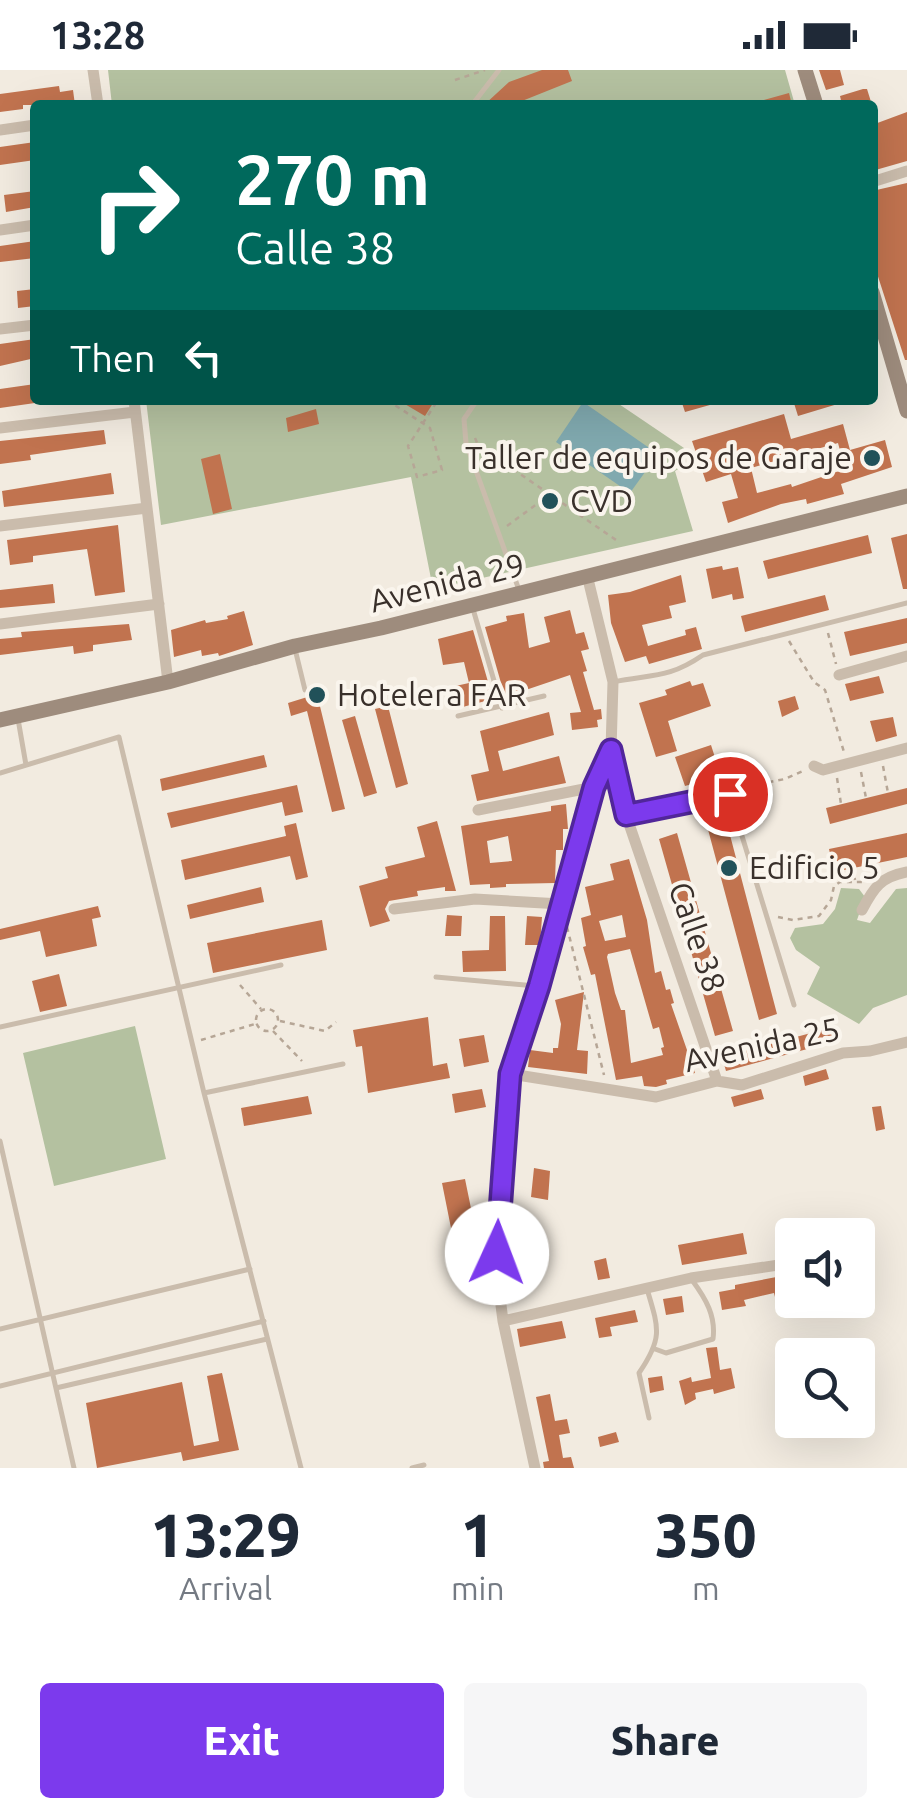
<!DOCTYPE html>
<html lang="en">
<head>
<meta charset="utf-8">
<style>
	body { margin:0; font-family:Ubuntu,sans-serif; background:#f6f6f7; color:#1f2937; height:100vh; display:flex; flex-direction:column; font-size:38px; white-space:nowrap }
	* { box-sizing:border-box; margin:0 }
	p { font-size:32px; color:#747a83 }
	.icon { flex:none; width:55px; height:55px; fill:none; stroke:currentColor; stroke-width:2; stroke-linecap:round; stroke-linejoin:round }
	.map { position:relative; height:1398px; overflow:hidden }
	.drawer { display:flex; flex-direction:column; background:#fff; flex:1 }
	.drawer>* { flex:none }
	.banner { position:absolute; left:30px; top:30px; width:848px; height:305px; border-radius:10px; box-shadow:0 10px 40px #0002; background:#00695c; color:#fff; overflow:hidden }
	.controls { position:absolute; left:775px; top:1148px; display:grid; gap:20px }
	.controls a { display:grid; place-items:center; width:100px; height:100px; border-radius:10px; background:#fff; box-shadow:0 10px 40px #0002; font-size:50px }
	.pin { position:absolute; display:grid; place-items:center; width:85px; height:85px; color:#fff; margin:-42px; border:5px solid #fff; border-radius:50%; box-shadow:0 2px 10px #0007 }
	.me { position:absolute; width:110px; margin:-55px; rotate:2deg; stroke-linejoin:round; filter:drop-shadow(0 0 8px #0008) }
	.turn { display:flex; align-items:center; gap:35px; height:210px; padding:0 40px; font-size:45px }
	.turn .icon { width:130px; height:130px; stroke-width:2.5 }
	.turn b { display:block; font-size:70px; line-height:85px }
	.then { display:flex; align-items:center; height:95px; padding:0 40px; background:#0003; gap:20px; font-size:38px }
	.eta { display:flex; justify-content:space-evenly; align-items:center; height:170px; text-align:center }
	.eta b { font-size:60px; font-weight:800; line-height:70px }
	.button { display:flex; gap:20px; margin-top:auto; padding:20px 40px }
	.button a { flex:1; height:115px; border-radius:10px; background:#7c3aed; color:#fff; font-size:40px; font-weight:800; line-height:115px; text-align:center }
	.button a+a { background:#f6f6f7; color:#1f2937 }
	.status { display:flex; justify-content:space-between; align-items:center; height:70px; padding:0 50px; background:#fff; direction:ltr }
	.status svg { height:28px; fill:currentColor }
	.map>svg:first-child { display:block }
	.green { fill:#b4c1a0 }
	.water { fill:#80a9af }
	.building { fill:#c1734f; fill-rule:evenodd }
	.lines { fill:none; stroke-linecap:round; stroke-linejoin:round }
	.path { stroke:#b6a696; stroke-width:2.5; stroke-dasharray:5 5; stroke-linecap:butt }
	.lane { stroke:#cabcac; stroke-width:5 }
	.street { stroke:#cabcac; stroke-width:11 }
	.secondary { stroke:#9e8c7d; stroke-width:15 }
	.route-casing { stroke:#51269a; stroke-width:25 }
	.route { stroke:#7c3aed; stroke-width:18 }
	.poi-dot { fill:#215159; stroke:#faf5ed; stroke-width:4 }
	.labels { text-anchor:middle; stroke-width:8; stroke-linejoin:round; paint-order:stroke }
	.poi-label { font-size:32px; fill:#39302b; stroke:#faf5ed; text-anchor:start }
	.street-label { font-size:32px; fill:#39302b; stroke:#faf5ed }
</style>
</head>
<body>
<div class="status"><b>13:28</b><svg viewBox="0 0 49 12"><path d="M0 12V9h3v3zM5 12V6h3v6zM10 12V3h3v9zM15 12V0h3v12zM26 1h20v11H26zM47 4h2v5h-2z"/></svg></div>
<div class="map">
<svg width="907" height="1398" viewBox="0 0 907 1398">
	<rect width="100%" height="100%" fill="#f2ebe0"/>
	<path class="green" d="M108,0H785L795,35H112Z
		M146,330H613L684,378V396L675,401L693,461L433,519L411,407L161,455Z
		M841,818L859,819L865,827L857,850L870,853L896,819L907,818V925L873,938L859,954L807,924L820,897L796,880L790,868L795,858L823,854L835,839Z
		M135,956L166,1089L54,1116L23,983Z"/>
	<path class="water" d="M583,332L658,384L630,423L556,372Z"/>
	<path class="building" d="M542,0H568L572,11L512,35H484L509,12Z
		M819,0H840L844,15L826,20Z
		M59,16L60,22L73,20L75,35H23V39L0,42V24Z
		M863,19H867L872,35H842L840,26Z
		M789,23L792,35H757V32Z
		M907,42V91L872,101V55Z
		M35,72V90L0,95V77Z
		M907,113V290H905L872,188V121Z
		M35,121V137L6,142L4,125Z
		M35,171V188L0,192V176Z
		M35,219V236L18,238L17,221Z
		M35,269V288L0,296V274Z
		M35,314V333L0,338V319Z
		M398,330H435L425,346Z
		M681,330H717V333L685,342Z
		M793,330H841V333L798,346Z
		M316,339L319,354L288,362L286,348Z
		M784,344L791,369L843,354L850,380L885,370L892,397L841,414L844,424L807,434L806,429L781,434L728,453L722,432L738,428L731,404L706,412L692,371ZM838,373L845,399L792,417L791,414L757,423L751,398Z
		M104,360L106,374L30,385L31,390L0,394V371Z
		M220,384L232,439L213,444L201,389Z
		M111,403L114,424L4,437L2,421Z
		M118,455L125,522L95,526L87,479L33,486V492L10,495L7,470Z
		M907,464V519H903L891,468Z
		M868,465L872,483L768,509L763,491Z
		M722,496L723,500L738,497L744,528L733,530L732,524L712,529L706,499Z
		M681,505L686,532L669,536L672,548L642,555L648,576L686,565L685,560L696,557L702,579L649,594L646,586L625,592L611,553L608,525L630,522Z
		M53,514L55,533L0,538V520Z
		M825,525L829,540L745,562L741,546Z
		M570,540L576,564L584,562L589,579L581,581L587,601L583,602L594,640L601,639L602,649L597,650L598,657L572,660L570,643L581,642L570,605L505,627L485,557L507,551L506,546L524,543L529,578L550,572L544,547Z
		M244,541L253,575L219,586L218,583L202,586L201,580L174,587L171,560L205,550L206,553L228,549L227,546Z
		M907,548V573L850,586L844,562Z
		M129,554L132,570L93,575V581L74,584L73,576L0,585V569L22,567L21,562Z
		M473,560L493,629L455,639L451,617L469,613L464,592L443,595L438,569Z
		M879,606L884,623L850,631L845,614Z
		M690,611L692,616L703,613L711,636L668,651L677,681L656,687L639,633L667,625L665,620Z
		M317,624L345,739L332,742L307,641L291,646L288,633Z
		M795,626L799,639L782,647L778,631Z
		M388,636L408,714L396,718L375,639Z
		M549,642L554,665L498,681L503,701L559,686L566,713L477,731L471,705L489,701L480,661Z
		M355,646L377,723L364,727L342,650Z
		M893,647L897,666L876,672L870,651Z
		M711,675L721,706L685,716L675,687Z
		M264,685L267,697L162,721L160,709Z
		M297,715L303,742L285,746L282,732L171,758L167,743Z
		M907,718V734L830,754L826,738Z
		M566,734L568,759H563V780H556L555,813L506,814V817L490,818V814L470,815L461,756L551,741V736ZM508,766L512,791L490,793L487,771Z
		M725,746L777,944L759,950L706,752Z
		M437,751L456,821H445V817L417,821L418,826L389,831L385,839L390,851L370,857L359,816L388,808L385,797L425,787L417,757Z
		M296,753L308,807L296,810L290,786L185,810L181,790L286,766L284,756Z
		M677,763L733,961L715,966L659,769Z
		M907,763V787L834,802L829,779Z
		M629,789L647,850L655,903L661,901L666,920L670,919L674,933L671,934L695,1003L666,1010L667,1014L656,1017L644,1016L642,1006L616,1010L595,904L591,905L583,877L586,876L581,848L591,845L585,817L614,810L610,794ZM622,845L626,867L605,871L599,851ZM630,879L653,959L659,957L664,977L661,978L663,985L631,993L625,940H621L615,923L607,887L608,884Z
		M261,817L264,832L190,849L187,835Z
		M98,836L101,847L92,849L97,876L46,887L40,861L0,870V859Z
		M447,845L462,846L461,866H445Z
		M490,846H505L506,901L463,902L462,881L489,880Z
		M527,846L542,847L540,875H525Z
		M322,850L327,880L213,903L207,873Z
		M59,904L67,936L40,942L32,911Z
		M584,922L577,980L588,981L587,1004L528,997L530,980L553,983V978H558L561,954L555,930Z
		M428,947L433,996L447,993L450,1008L368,1023L362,976L356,977L353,960Z
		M833,957L837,971L726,1001L722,987Z
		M484,965L489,992L464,997L459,969Z
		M826,999L829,1009L805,1016L803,1006Z
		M482,1019L486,1037L455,1043L452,1024Z
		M761,1019L764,1029L734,1037L731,1027Z
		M308,1026L312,1044L244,1056L241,1038Z
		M881,1036L885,1059L876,1061L872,1037Z
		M534,1098L550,1101L548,1130L531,1127Z
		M465,1109L474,1153L451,1158L442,1113Z
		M743,1163L747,1184L682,1195L678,1175Z
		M546,1168L549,1184L532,1187L528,1171Z
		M606,1188L610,1208L598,1210L594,1191Z
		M792,1204V1224L775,1227L774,1223L744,1230L746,1236L722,1240L719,1222L735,1219V1215Z
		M682,1226L684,1242L666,1245L663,1229Z
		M635,1240L638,1252L610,1257L612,1266L599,1268L595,1248Z
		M562,1251L566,1268L520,1277L517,1259Z
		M717,1277L720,1300L731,1298L735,1318L714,1324L713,1319L695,1323L696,1329L685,1335L679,1311L691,1307L692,1312L711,1308L706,1278Z
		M222,1303L239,1380L183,1391L181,1382L97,1398L86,1333L182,1312L194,1376L219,1371L207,1306Z
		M662,1306L664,1320L650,1323L648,1308Z
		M550,1324L555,1351L567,1349L570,1363L559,1365L563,1388L571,1387L574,1398H544L543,1392L549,1391L536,1327Z
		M616,1362L619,1372L600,1377L598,1367Z"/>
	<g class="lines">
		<path class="path" d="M455,10L485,0
			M387,330L430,358L442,400L417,407L408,376L438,330
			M475,368L478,375L619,472
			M507,456L549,425
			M828,563L836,594
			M789,571L814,612L825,620L844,682
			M883,696L888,723
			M861,702L866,728
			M837,708L841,734
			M739,718L785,709L803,701
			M853,798L855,810
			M778,847L793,850L819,846L831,830L834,816L840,812H863
			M567,857L604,1005
			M240,915L261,939
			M256 950a11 11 0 1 1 22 0a11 11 0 1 1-22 0Z
			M280,951L325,961L336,952
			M273,961L302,991
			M201,970L255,954"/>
		<path class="lane" d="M472,35L499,0
			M477,330L464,349L466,373L519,520
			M473,539L502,638
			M295,579L305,620
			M613,612C652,604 668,609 703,585L907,533
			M458,646L544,626
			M18,649L26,695
			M0,703L119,667L204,1023L301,1398
			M730,727L794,935
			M436,907L536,916
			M0,957L281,895
			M204,1023L343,994
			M0,1071L74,1398
			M647,1219C659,1259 663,1268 639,1303L649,1348
			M0,1259L250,1199
			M655,1279L666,1283L713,1269C716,1246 706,1229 692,1210
			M0,1316L264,1251
			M56,1318L267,1269
			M412,1398L424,1395"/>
		<path class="street" d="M93,0L98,35
			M0,60L35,55
			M872,112L907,101
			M0,160L35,155
			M0,259L35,255
			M134,330L168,612
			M0,358L135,342
			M0,456L147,438
			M587,505L613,612L611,680L626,745L717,1011
			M0,554L159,534
			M839,605L907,586
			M814,696L823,700L907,678
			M478,740L594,717
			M626,745L729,724
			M394,839L475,829L561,834
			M862,840C874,817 881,807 907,802
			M511,1004L656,1027L717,1011L742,1015L843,983L870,981L907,972
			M503,1251L691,1208L792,1193
			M535,1398L503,1251L497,1204L496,1162L511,1004L539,916L594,717L611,680"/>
		<path class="secondary" d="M805,0L816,35
			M872,222L907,341
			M0,650L168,612L295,576L381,558L907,426"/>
	</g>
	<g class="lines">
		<g class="route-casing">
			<path id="route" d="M497,1183L510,1004L539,916L594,717L611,680L626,745L730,724"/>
		</g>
		<use href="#route" class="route"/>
	</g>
	<g class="poi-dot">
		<circle cx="872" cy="388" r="10"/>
		<circle cx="550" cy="431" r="10"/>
		<circle cx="317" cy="625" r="10"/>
		<circle cx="729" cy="798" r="10"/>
	</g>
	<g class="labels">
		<g class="poi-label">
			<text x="852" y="399" text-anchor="end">Taller de equipos de Garaje</text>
			<text x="570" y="442">CVD</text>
			<text x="337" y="636">Hotelera FAR</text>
			<text x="749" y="809">Edificio 5</text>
		</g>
		<g class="street-label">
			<text transform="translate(447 513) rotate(-14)" y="11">Avenida 29</text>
			<text transform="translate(697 867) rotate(71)" y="11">Calle 38</text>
			<text transform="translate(762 975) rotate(-12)" y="11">Avenida 25</text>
		</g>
	</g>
</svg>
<div class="controls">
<a><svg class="icon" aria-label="sound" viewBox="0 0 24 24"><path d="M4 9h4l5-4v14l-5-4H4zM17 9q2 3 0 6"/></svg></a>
<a><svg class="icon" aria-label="search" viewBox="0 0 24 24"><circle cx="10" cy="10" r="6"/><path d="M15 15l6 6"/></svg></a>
</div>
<div class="pin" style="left:730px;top:724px;background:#d93025"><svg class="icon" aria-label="arrive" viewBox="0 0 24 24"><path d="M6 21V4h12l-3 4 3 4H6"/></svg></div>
<svg class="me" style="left:497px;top:1183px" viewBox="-20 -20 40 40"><circle r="19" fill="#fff"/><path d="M0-13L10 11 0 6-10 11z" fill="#7c3aed"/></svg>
<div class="banner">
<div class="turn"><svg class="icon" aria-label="right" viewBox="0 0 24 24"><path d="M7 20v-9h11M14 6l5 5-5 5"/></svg><div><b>270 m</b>Calle 38</div></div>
<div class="then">Then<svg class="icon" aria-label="left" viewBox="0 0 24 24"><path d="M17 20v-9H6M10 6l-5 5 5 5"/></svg></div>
</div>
</div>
<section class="drawer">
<div class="eta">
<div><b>13:29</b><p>Arrival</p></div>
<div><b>1</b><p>min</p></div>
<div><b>350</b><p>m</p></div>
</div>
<div class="button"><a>Exit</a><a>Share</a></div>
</section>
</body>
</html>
